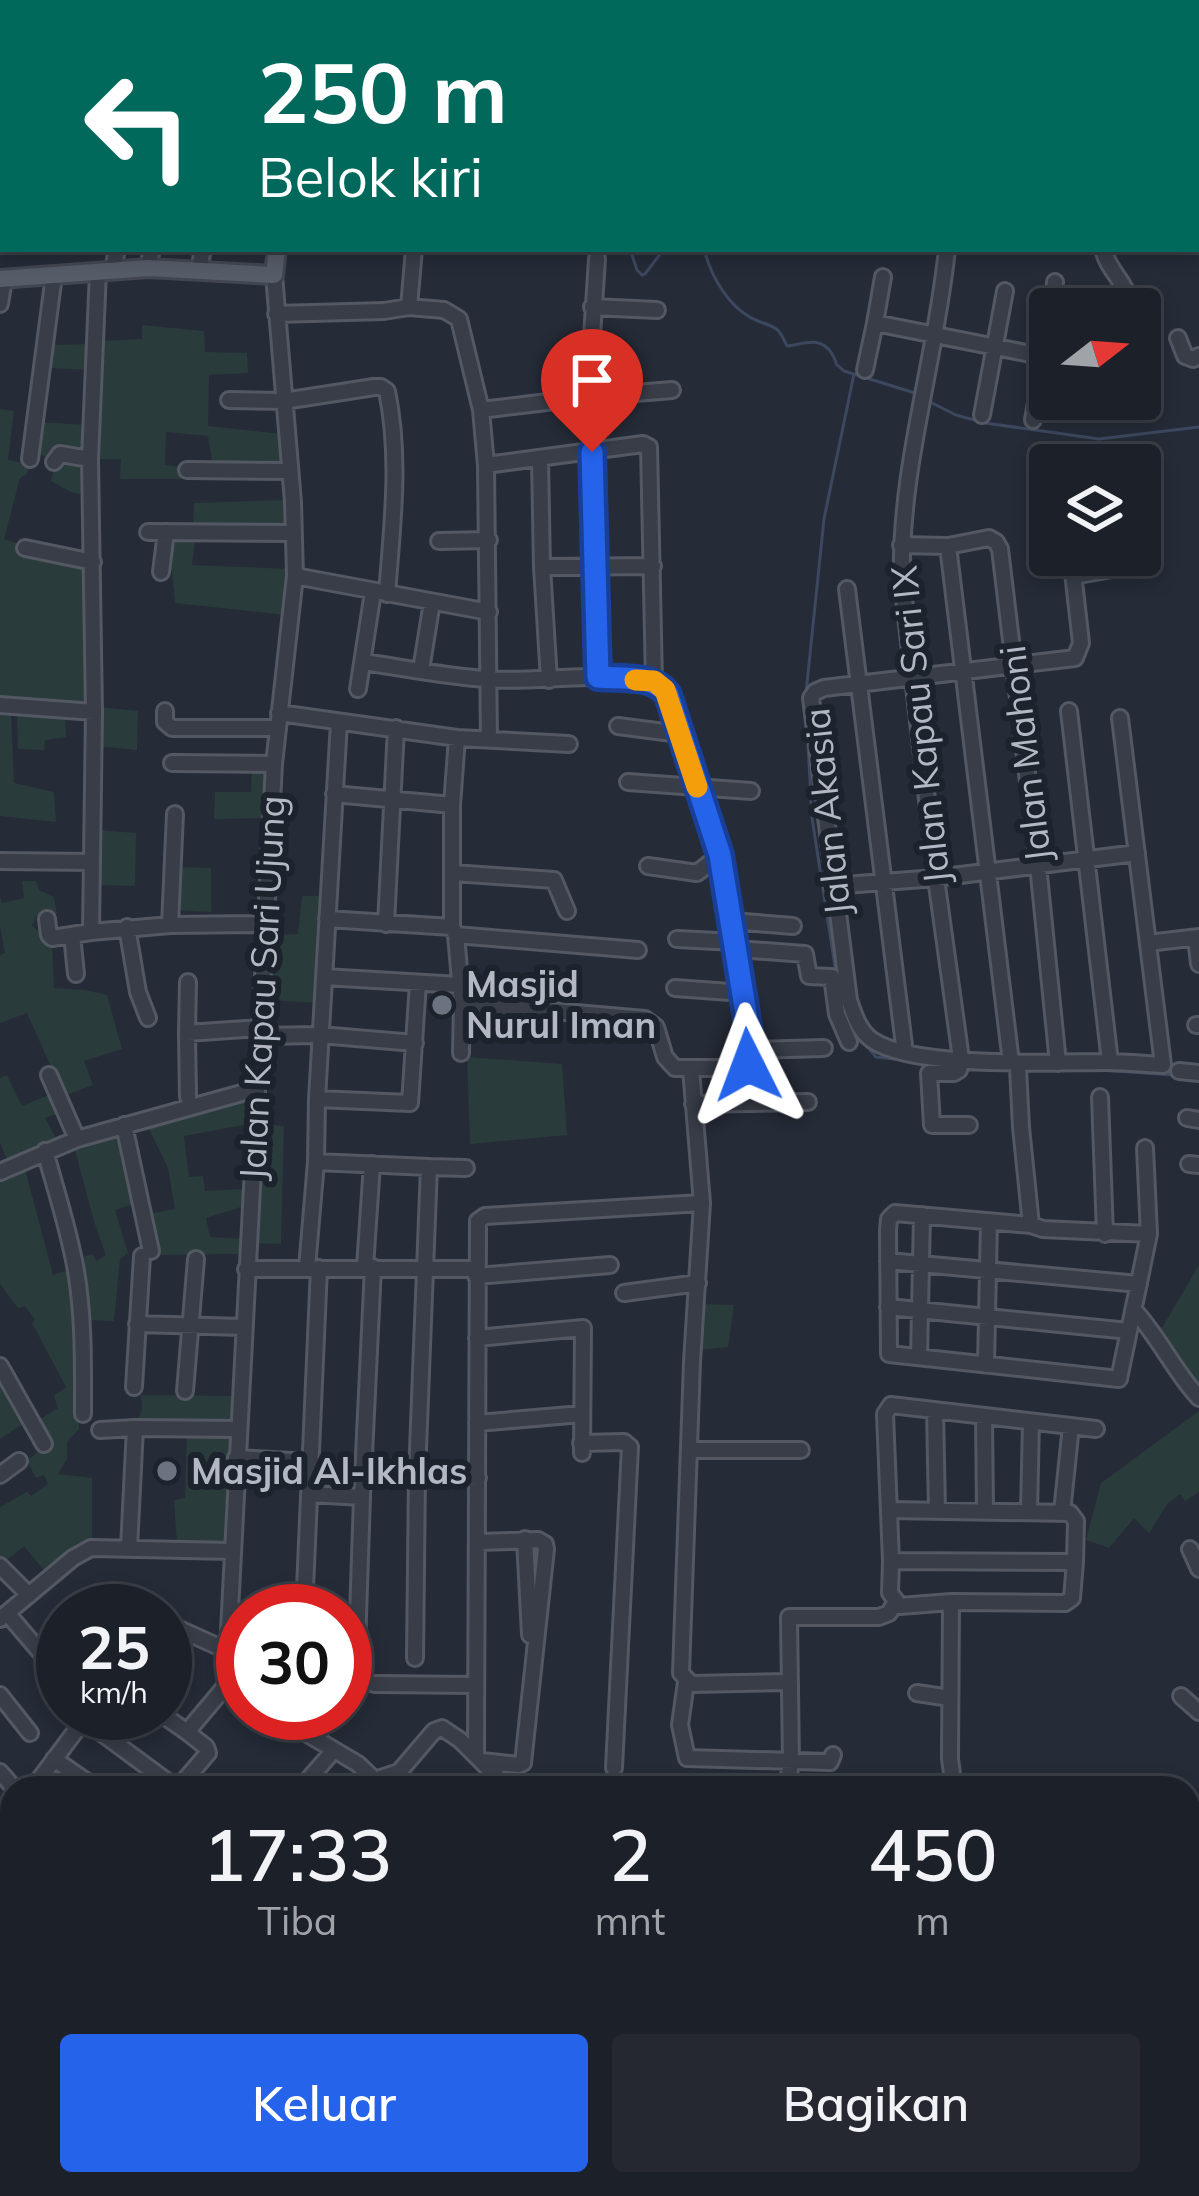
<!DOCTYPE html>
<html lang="id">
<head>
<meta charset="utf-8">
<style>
	body { margin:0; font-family:Mulish,sans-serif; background:#252831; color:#f1f3f6; height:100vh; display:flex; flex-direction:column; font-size:45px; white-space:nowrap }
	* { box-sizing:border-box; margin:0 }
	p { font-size:39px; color:#a0a3a8 }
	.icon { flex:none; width:66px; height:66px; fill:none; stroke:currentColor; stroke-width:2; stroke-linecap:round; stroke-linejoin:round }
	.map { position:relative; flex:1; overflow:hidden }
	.panel { position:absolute; left:0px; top:1776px; width:1200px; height:420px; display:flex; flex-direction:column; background:#1c2029; border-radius:36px 36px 0 0; box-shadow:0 6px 18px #0003,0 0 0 3px #3a3e46 }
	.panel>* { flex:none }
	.banner { position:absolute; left:0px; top:0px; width:1200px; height:252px; box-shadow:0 6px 18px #0003,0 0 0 3px #3a3e46; background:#00695c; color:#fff; overflow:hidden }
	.needle { width:78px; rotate:73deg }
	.fabs { position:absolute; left:1029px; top:288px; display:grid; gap:24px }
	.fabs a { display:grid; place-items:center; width:132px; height:132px; border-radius:12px; background:#1c2029; box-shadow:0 6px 18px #0003,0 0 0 3px #3a3e46; font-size:60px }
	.speed { position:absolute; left:36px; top:1584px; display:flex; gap:24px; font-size:60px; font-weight:700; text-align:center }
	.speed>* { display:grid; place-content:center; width:156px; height:156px; border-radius:50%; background:#1c2029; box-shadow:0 6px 18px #0003,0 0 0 3px #3a3e46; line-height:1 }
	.speed small { font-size:30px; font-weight:400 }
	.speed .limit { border:18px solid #d22; background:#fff; color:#111 }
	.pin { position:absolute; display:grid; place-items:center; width:102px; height:102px; color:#fff; margin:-123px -51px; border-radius:50% 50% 50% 0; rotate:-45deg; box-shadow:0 0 12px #0007 }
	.pin .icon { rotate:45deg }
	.me { position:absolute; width:132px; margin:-66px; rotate:357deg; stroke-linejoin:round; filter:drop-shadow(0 0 9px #0008) }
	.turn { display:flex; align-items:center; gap:42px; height:252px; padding:0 60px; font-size:54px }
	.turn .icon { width:156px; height:156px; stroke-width:2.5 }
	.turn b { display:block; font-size:84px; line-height:102px }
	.eta { display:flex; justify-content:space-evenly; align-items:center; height:204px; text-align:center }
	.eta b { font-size:72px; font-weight:600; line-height:84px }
	.button { display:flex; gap:24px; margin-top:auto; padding:24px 60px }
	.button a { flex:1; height:138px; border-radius:12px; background:#2563eb; color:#fff; font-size:48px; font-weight:600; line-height:138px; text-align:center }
	.button a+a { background:#252831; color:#f1f3f6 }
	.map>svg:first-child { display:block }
	.green { fill:#2a3b3c }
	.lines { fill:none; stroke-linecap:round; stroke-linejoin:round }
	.stream { stroke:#3c485f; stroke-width:3 }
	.minor-casing { stroke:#535863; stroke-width:20 }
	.major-casing { stroke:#414651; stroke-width:22 }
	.minor { stroke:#383d48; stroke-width:14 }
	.major { stroke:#565c68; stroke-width:16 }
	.route-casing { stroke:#184099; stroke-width:30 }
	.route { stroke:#2563eb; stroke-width:21 }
	.slow { stroke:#f59e0b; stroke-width:21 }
	.worship-dot { fill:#6b7280; stroke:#1d232d; stroke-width:4.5 }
	.labels { text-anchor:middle; stroke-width:12; stroke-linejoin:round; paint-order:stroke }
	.street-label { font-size:36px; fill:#b3b8c4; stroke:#1d232d }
	.poi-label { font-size:36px; font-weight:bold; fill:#b3b8c4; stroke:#1d232d; text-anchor:start }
</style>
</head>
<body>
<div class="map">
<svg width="1199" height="2196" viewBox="0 0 1199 2196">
	<rect width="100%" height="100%" fill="#252b37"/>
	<path class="green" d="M142,325L204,331L205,352L247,353L248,373L209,375L208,426L282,434L286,466L213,467L208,436L166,432L165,465L184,467L183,479H120L121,459H95L98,341L142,339Z
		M91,344V370L48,368L51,345Z
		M0,409L14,411L8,460L29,464L27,474L20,478L4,539L93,567L94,712L0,702Z
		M37,422L88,425L89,452L49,458L34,452Z
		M57,457L86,462L87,496L71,492L51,481Z
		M288,500L290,527L193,529L194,503Z
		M166,532H196L192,565L291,569L285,615L175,603L172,571L162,564Z
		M98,707L138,711L137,750L97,746Z
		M0,711L11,712L14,783L54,792L56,822L0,816Z
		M17,714L65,715L66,737L45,740L44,750L18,749Z
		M252,767H270L266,818L214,819L215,792H251Z
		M98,830L136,833L135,886L95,885Z
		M175,867L211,868V912L173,910Z
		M22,881H36L39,890L54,897L57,914L36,916L32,926L52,942L54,988L85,990L107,995L122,1049L84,1061L93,1085L64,1096L27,1013L0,1023V955L5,953L0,927V896L2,903L24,898Z
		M302,896H325L320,1003L268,1000L270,935L298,934Z
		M467,1057L562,1064L567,1135L470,1144Z
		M7,1075L22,1106L53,1093L62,1112L45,1118L57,1140L9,1164L0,1143V1078Z
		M246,1094L251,1099L249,1124L184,1136L189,1177L203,1176L205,1191L243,1189L244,1206L206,1218L210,1237L243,1239L241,1254L153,1255L147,1214L175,1209L168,1168L146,1123Z
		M261,1124L284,1126L281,1244L252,1243Z
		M121,1130L139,1202L115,1210L128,1253L120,1259L114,1321L86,1320L82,1295V1257L93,1254L96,1261L106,1255L94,1221L73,1143Z
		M24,1165L53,1275L72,1269L81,1349L79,1429L67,1442V1459L58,1474L92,1478V1544L48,1575L24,1546L2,1564L0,1561V1507L27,1492L31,1496L48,1484L44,1475L36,1478L27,1461L48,1443L36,1422L58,1408L54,1396L66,1387L32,1323L35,1320L25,1306L18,1308L0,1284V1180Z
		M1199,1265V1393L1159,1333Z
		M701,1304L734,1305L728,1347L698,1350Z
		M0,1366L30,1419L0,1439Z
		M141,1395L236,1396L235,1427L137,1424L142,1409Z
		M1199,1411V1492L1185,1501L1180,1494L1168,1503L1149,1533L1134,1518L1109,1548L1086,1540L1101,1483Z
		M187,1432H235L231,1542L219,1548L177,1544L174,1500L185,1498Z
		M10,1929L12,2025L0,2038V1934Z
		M0,2108L12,2118V2184H57L73,2196H0Z"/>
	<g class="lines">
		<path class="stream" d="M99,0L114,3
			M367,0L369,3
			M163,3L169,1
			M630,249L637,270L642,275L645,274L664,249
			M704,249C711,277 730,310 758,321C776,328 778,326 787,346C804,344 821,335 832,354C842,372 829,357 844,371L918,394
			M926,400L956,415L985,423L1099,439L1199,427
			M806,693L824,519L854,374
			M806,708L812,818L836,973
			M859,1037L876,1057L912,1061
			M1084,1069L1174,1075"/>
		<g class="minor-casing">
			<path id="minor" d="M64,0L75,3
				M503,0V3
				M598,0V3
				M699,0V3
				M832,0V3
				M1131,0V3
				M1176,0V3
				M9,3V0
				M179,3L190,0
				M883,3L897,0
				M947,3L948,0
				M1015,3L1026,0
				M0,82L3,56
				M1197,132L1199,144
				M1197,171L1199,170
				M947,249C936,360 899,469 902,581L936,878L961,1059
				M1103,249C1108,272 1130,284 1130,309
				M148,268L152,249
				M113,270L117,249
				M199,270L203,249
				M98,271L90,459L94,712L91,932L170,925L265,924
				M883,277L875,323L1046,357
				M0,304L4,279
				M409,307L414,249
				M592,307L657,310
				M1052,309L1055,282
				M276,314L384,311L409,307L444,310L459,319L481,410L486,465L489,740
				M1178,338L1185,356L1193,359L1199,356
				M865,370L875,323
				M588,397L672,390
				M229,400L284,401L374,387H381L387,391C401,458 392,527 387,594
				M1087,406V399
				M481,410L588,397L597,259
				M982,415L1005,291
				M1033,420L1050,322
				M592,452L598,677
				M30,459L54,275
				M540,459L542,567L549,680
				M54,462L60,454L90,459
				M486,465L643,444L649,447L654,681
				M187,470L290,471
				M148,532L294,533
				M439,541L489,540
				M901,545L948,546L989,538L996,542L1000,549L1038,865L1058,1063
				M948,546L1011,1062
				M25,548L93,562
				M1071,555L1081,643L1075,658L824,688L815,692L811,698L849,1000C854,1015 859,1031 872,1040C914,1069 1053,1062 1106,1062C1125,1062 1144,1064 1163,1065L1120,718
				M542,567L653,566
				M161,572L166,532
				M295,576L489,612
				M1073,576L1129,566
				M847,589L905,1053
				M363,662C404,668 444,676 485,679C530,684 627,667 663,686L720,855L739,958L752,1057L748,1065L741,1068H675L665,1057L656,1027L645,1019L462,1003
				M421,670L432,602
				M358,689L373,592
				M0,705L94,712
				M165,711V722L172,728H278
				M1069,711L1110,1062
				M279,713L457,738L569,744
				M618,726L680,734
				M457,738L452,805V927L456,935L462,1003L461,1053
				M172,763L274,764
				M628,782L751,791
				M334,794L452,805
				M0,861L92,862
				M648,866L697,873L720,855
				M453,873L554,880L567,911
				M832,886L936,878L1137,853
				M47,919L49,935L52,938L91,932
				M327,919L452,927
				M732,921L793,926
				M386,924L396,728
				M170,925L175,814
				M127,927L138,992L148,1018
				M72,935L76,974
				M456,935L638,950
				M1196,938L1199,964
				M677,939L736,942
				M1148,943L1199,937
				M737,949L805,954L809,976L832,977L837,1014L849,1042
				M324,977L460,985
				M675,988L744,993
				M1196,1025H1199
				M187,1033L188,982
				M259,1036L320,1035L415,1043
				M752,1050L824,1048
				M961,1059L959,1070L954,1073H929L932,1125H969
				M1018,1068L1021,1127L1031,1225
				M1179,1071L1199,1073
				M49,1075L77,1139
				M188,1097L187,1033L259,1028
				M1100,1097L1105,1234
				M317,1099L410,1103L418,983
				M693,1104L808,1102
				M1187,1118L1199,1120
				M124,1125L151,1251
				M1145,1148L1149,1234L1119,1379L889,1354L888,1230L889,1219L895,1213L1031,1225L1043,1229L1149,1234
				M45,1151C56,1191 69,1230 76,1271C84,1318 83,1366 83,1414
				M316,1162L429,1167L417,1475L415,1658
				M1189,1164L1199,1165
				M429,1167L466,1168
				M0,1172L77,1139L256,1089
				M702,1203L692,1362L681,1673L691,1684L789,1682
				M888,1261L1139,1284
				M365,1267L372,1164
				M307,1268L316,1162L317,1099L339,722
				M246,1269H476
				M476,1276L610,1265
				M624,1293L698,1283
				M888,1307L1129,1331
				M1134,1310C1159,1337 1174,1371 1199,1398
				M137,1324L243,1327
				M477,1338L583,1328L582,1453
				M919,1357L922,1215
				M986,1365L989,1222
				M0,1366L44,1444
				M134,1387L142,1256
				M185,1391L196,1259
				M935,1410L937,1511
				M984,1416L985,1511
				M477,1423L582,1414
				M100,1430L135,1428
				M581,1443L624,1442L630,1447L614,1768
				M689,1450H801
				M236,1458L312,1462
				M364,1472L478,1478
				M0,1475L19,1461
				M310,1494L362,1497L357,1646
				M362,1497L373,1267
				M889,1510L1070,1513L1076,1521L1075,1562
				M1029,1512L1031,1422
				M1062,1512L1071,1426
				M525,1539L530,1635
				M479,1542L538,1540L545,1544L546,1549L523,1763L518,1765L482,1761
				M129,1548L135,1428L238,1429
				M1190,1549L1199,1569
				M891,1561L1075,1562L1072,1598L1065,1603L951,1602L900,1606L890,1593Z
				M891,1561L885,1414L891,1405L1096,1429
				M0,1566L29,1595
				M951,1602L950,1759L954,1788
				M304,1611L319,1268
				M7,1613L53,1667
				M0,1619L73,1558L91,1548L232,1551
				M177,1628L228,1651
				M686,1682L680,1725L687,1758L830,1762L833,1755
				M374,1684L476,1685
				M917,1693L950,1698
				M0,1695L30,1733
				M243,1695L228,1683L227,1669L274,764L295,576L293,502L274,275
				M1181,1696L1199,1712
				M160,1713L187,1732L228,1683
				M272,1713L358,1764L383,1788
				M84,1720L176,1788
				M476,1754L478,1221L485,1216L702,1203L691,1069
				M54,1759L96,1788
				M0,1772L14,1788
				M375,1780L399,1772L434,1731L442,1728L460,1740L508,1788
				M33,1788L86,1717
				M178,1788L208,1753L206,1747L187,1732
				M301,1788L334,1750
				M787,1788L791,1762L789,1617H879L889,1613L895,1603
				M0,1902L12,1917
				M1188,1976L1199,1951
				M1188,1989L1199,1996
				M0,2076L12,2087
				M1188,2101L1199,2109
				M1188,2158L1199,2159
				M303,2184L311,2196
				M413,2184L419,2196
				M615,2184L641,2196
				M886,2184L911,2196
				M90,2196L96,2184
				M157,2196L165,2184
				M245,2196L252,2184
				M493,2196L498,2184
				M543,2196L548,2184
				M588,2196L593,2184
				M687,2196L693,2184
				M737,2196L742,2184
				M783,2196L788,2184
				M830,2196L834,2184
				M962,2196L967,2184
				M1039,2196L1044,2184"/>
		</g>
		<g class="major-casing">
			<path id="major" d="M300,3L301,0
				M0,279L148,268L274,275L277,249"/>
		</g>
		<use href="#minor" class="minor"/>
		<use href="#major" class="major"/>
	</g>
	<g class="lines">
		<g class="route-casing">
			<path id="route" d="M592,452L598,677C621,679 655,674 668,695L720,855L752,1050L748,1065"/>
		</g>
		<use href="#route" class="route"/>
		<path class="slow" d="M635,680L654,681L665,690L697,787"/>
	</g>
	<g class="worship-dot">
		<circle cx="442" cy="1005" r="12"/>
		<circle cx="167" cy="1471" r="12"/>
	</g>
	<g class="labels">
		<g class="street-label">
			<text transform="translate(920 725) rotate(-96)" y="13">Jalan Kapau Sari IX</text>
			<text transform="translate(1025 754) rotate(-97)" y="13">Jalan Mahoni</text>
			<text transform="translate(827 812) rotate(-96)" y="13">Jalan Akasia</text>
			<text transform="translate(262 988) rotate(-87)" y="13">Jalan Kapau Sari Ujung</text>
		</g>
		<g class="poi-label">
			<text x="466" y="997">Masjid<tspan x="466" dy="41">Nurul Iman</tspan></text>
			<text x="191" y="1484">Masjid Al-Ikhlas</text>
		</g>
	</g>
</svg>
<div class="fabs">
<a><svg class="needle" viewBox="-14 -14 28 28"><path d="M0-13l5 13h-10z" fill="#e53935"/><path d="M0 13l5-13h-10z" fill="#a0a3a8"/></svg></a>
<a><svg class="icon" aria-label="layers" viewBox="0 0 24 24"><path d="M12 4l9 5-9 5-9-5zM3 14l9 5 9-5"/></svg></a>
</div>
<div class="speed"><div>25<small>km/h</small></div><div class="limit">30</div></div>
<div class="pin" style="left:592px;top:452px;background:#d93025"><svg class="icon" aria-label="arrive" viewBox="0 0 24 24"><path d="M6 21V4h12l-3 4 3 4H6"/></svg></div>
<svg class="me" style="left:748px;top:1065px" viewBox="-20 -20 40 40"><path d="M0-17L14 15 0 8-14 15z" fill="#2563eb" stroke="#fff" stroke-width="4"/></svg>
<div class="banner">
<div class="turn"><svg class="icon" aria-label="left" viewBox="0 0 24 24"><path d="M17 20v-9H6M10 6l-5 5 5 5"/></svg><div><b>250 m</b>Belok kiri</div></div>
</div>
<section class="panel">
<div class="eta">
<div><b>17:33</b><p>Tiba</p></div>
<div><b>2</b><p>mnt</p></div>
<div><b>450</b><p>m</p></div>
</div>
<div class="button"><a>Keluar</a><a>Bagikan</a></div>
</section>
</div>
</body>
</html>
